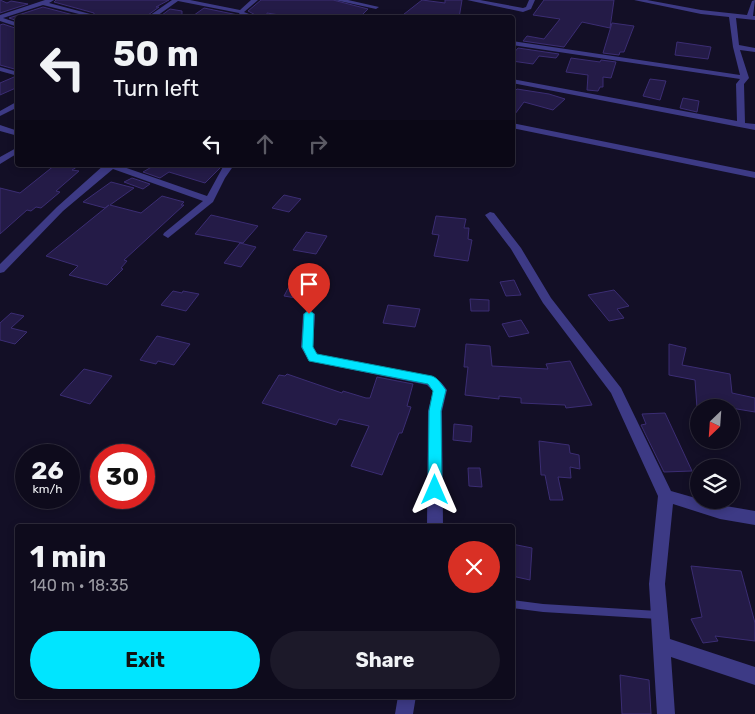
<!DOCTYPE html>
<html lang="en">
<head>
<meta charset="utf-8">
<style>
	body { margin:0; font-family:Rubik,sans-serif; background:#1c1929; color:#f1f3f6; height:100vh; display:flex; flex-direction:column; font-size:19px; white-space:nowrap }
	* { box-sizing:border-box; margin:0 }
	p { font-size:16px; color:#9b9ba3 }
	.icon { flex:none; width:28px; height:28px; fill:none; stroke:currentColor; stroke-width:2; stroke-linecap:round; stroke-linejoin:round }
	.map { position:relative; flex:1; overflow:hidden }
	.side { position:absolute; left:15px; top:524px; width:500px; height:175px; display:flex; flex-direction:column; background:#0e0b1c; border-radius:5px; box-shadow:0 2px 8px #0003,0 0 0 1px #2e2b3b }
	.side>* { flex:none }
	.top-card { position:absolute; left:15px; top:15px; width:500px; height:152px; border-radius:5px; box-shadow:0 2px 8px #0003,0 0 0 1px #2e2b3b; background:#0e0b1c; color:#f1f3f6; overflow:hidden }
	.needle { width:32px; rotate:205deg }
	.tools { position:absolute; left:690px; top:399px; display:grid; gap:10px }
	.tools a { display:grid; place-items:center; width:50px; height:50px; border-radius:50%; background:#0e0b1c; box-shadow:0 2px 8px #0003,0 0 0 1px #2e2b3b; font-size:25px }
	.speed { position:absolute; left:15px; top:444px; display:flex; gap:10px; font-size:25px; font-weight:700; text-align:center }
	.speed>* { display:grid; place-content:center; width:65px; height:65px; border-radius:50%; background:#0e0b1c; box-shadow:0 2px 8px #0003,0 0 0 1px #2e2b3b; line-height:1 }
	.speed small { font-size:12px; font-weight:400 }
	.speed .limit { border:8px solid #d22; background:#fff; color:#111 }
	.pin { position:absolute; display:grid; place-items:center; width:42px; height:42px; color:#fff; margin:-51px -21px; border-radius:50% 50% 50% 0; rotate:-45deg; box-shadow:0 0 5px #0007 }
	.pin .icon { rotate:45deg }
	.me { position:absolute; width:55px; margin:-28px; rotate:0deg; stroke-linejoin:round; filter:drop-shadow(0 0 4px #0008) }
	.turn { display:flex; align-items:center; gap:18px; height:105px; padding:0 15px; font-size:22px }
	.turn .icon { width:65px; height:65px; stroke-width:2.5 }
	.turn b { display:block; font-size:35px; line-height:42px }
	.lanes { display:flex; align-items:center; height:48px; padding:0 15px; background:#0003; justify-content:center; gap:25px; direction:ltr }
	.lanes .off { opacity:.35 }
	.round { display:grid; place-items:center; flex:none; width:52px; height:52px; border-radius:26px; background:#1c1929 }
	.overview { display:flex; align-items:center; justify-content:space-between; height:85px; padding:0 15px }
	h1 { font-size:30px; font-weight:700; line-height:38px }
	.button { display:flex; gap:10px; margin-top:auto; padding:10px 15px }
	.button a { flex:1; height:58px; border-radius:30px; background:#00e5ff; color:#111; font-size:20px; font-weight:700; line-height:58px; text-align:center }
	.button a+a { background:#1c1929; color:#f1f3f6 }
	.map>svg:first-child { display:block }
	.building { fill:#241b47; stroke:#3b2d73 }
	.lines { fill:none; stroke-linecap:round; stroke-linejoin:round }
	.service { fill:#3d3a85; fill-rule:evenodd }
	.minor { fill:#3d3a85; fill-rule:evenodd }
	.route { fill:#00e5ff; stroke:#0095a6 }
</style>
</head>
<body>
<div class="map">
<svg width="755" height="714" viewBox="0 0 755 714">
	<rect width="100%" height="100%" fill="#130f26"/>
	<path class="building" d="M0,0L7,3L11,1L28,4L0,13Z
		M56,0H169L156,7H159L144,18H94V13L54,2Z
		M261,0H333L368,9L359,18H298L267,13V18H261L248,11Z
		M422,0L445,3V0H462L459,18H399Z
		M544,0H614L610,28L582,22L564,47L523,41L527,36L544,39L560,19L533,15Z
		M43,7L85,18H18V21L9,18Z
		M204,8L238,15L240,18H190Z
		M170,9L182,11V18H158Z
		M612,23L634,26L624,52H620L619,55L603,53Z
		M3,24L18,29V70L0,65V25Z
		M677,42L711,47L708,59L675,55Z
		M518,48L559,54L556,58L539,56L533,64L512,61V55Z
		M571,58L600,62L601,60L616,62L611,78L603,77V87H600L598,91L587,90L588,75L566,72Z
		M14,77L18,78V87L0,95V83Z
		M650,79L666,81L660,100L643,96Z
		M517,89L549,94L565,99L553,110L524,102L512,118V94Z
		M683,98L699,101L697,112L680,108Z
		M55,165H80L72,170L79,171L56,191L60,192L41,208L36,207L31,211L27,210L0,234V188L20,193Z
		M155,165H211L220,168L205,183L169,172L160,178L143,172Z
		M132,178L150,184L143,189L124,182Z
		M111,182L134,188L110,205L141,213L162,196L184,202L181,205H184L124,260L127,261L121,268L123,269L107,285L69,275L78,266L46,256L109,205L105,208L83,202Z
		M284,195L301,199L289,212L272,208Z
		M211,215L258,226L243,243L195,234Z
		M436,216L466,219L464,228H469L468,239L472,240L468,261L434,256L439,235L432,234Z
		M306,232L327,236L316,254L293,250Z
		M240,243L256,247L241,267L224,263Z
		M514,280L521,295L506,296L500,282Z
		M292,281L316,285L308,300L284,296Z
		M614,290L629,306L617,309L624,318L609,321L588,295Z
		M173,291L182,293L183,291L199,294L186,311L161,305Z
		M470,299L489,300V311H471Z
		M388,305L420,309L415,327L383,323Z
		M11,313L24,316L11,328L27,332L15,344L0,340V323Z
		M521,320L529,333L509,337L502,324Z
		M157,336L190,344L174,365L158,361L156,364L140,360Z
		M466,344L490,346L492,366L548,369L546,364L570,361L592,405L566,408L565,405L521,403V398L499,396V399L465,395L468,367H464Z
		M669,344L686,348L682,365L730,374L732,393L755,398V412L731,408H697L695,380L669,375Z
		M84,369L112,376L90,404L60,395Z
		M287,374L342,393L343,391L366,398H370L377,377L413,384L407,406L411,407L402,433H399L382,475L351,466L369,426L339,419L336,425L262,403L279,375L285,376Z
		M665,413L692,471L664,472L641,425L646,424L642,414Z
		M454,424L472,426L471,442L453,440Z
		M539,441L569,445L570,453L579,455L580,469L570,467L571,478L558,477L563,500H550L545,475H541Z
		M468,468H480L482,487L469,486Z
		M512,544L532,548L530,580L512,576Z
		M691,566L741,571L755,623V641L715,636L718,641L703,643L691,619L702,617Z
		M620,675L649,680L651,714H622Z"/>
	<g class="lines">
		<path class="service" d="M512,600L543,604L658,611L661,612L662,615L661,618L658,619L543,612L512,608Z"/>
		<path class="minor" d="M45,0H54L49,3L94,15L91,17L43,5L3,18L18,23V27L0,21V15Z
			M172,0H190L240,10L251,0H258L244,12L259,18H242L239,13L178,1L154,18H146Z
			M335,0H348L379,7L376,9Z
			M467,0H480L523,8L526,7L529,0H535L531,9L523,12Z
			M634,0H647L701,10L747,15L752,1L755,0L753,16H755V20L736,18L739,45L755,48V52L740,50L749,78L744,84L745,123L755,124V130L512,83V79L737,121L736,84L740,79L512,45V41L740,75L733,47L729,17L701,14Z
			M0,67L18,72V76L0,71Z
			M18,101V107L0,116V111Z
			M512,123L755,172V178L512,128Z
			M0,125L18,131V136L0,131Z
			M18,147V153L0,164V157Z
			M104,165H118L207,196L224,165H234L225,178L213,202L168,238L163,235L164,233L203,201L113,169L63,211L4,272L0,273V264L57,207Z
			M490,212L494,213L521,248L551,298L621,388L671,491L720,505L755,511V525L720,519L673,504L665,584L670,639L755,667V685L671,657L675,714H657L649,584L658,496L611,393L543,303L511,249L485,215Z
			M309,310L315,314L313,347L317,354L431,376C438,378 443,384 447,390L442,411L443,526H427L428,411L433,391L427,385L309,361L301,347L303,314Z
			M398,696H416L413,714H395Z"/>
	</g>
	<path class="route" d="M309,310L314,314L313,347L317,354L432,376C438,378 442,385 446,390L441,411L442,490L440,494H430L428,490L429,411L433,391L428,384L309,361L302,347L304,314Z"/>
</svg>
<div class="tools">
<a><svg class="needle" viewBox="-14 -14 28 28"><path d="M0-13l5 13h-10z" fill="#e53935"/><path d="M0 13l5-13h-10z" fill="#9b9ba3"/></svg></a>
<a><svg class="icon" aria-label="layers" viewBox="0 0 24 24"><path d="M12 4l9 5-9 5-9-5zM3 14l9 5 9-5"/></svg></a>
</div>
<div class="speed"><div>26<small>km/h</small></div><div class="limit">30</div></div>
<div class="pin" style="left:309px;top:314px;background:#d93025"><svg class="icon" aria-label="arrive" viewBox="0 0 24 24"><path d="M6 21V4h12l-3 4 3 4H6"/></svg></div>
<svg class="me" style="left:435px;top:490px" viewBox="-20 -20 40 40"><path d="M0-17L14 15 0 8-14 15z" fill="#00e5ff" stroke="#fff" stroke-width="4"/></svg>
<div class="top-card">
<div class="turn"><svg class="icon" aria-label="left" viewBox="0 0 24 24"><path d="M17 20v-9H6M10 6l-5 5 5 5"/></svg><div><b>50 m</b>Turn left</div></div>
<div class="lanes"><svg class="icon" aria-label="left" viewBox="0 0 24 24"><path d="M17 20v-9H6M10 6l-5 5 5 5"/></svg><svg class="icon off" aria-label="ahead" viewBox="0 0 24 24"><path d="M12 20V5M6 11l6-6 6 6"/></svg><svg class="icon off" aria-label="right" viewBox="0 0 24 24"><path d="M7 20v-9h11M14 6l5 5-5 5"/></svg></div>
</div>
<section class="side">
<div class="overview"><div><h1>1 min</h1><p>140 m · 18:35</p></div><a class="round" style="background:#d93025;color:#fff"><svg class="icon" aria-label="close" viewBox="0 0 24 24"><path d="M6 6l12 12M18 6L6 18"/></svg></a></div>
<div class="button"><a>Exit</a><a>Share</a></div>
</section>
</div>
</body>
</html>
